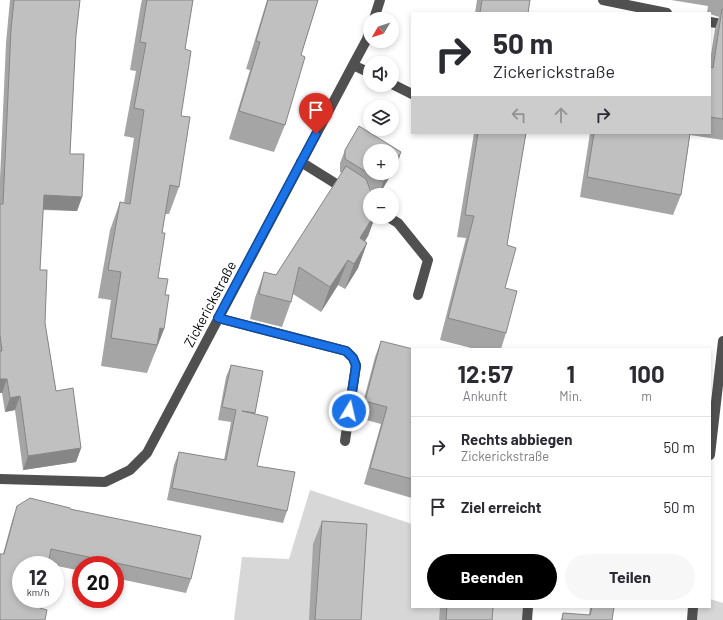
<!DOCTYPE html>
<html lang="de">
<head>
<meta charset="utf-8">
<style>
	body { margin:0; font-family:Barlow,sans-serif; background:#f7f7f7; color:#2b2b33; height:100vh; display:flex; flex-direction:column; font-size:15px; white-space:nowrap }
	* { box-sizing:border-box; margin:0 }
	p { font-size:13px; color:#7c7c81 }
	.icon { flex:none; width:22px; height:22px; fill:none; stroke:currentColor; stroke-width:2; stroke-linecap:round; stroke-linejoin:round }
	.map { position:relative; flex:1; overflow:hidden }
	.details { position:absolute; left:411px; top:348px; width:300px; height:260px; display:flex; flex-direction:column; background:#fff; border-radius:0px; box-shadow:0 2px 6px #0003 }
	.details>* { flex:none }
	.banner { position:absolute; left:411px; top:12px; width:300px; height:122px; border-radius:0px; box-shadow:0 2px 6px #0003; background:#fff; color:#2b2b33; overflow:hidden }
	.needle { width:26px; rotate:231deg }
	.buttons { position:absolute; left:363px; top:12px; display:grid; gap:8px }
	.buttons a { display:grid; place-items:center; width:36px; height:36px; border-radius:50%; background:#fff; box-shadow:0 2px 6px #0003; font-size:20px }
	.speed { position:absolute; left:12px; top:556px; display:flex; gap:8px; font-size:20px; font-weight:700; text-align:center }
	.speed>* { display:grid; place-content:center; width:52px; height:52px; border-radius:50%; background:#fff; box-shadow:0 2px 6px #0003; line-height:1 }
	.speed small { font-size:10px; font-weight:400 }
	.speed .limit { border:6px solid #d22; background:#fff; color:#111 }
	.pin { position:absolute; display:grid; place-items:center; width:34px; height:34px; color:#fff; margin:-41px -17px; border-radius:50% 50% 50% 0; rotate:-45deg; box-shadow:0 0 4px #0007 }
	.pin .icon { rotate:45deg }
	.me { position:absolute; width:44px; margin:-22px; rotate:9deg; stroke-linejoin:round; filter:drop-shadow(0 0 3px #0008) }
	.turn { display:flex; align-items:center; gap:14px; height:84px; padding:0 16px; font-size:18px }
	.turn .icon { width:52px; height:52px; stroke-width:2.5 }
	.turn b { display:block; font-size:28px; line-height:34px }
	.lanes { display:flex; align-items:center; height:38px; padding:0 16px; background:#0003; justify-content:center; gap:20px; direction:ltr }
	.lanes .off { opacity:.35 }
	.eta { display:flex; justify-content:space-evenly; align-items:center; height:68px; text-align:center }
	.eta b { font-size:24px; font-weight:700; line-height:28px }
	.action { display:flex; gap:8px; margin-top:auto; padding:8px 16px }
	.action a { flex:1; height:46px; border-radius:24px; background:#000; color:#fff; font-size:16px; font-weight:700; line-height:46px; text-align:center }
	.action a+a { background:#f7f7f7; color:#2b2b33 }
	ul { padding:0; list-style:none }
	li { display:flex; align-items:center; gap:12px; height:60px; padding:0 16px; border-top:1px solid #e1e1e2 }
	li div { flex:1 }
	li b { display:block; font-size:15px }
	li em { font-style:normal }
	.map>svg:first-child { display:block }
	.green { fill:#d7d7d7 }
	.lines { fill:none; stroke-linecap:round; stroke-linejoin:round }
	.minor { stroke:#505050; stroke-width:10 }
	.wall { fill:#a5a5a5 }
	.shaded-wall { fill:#868686 }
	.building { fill:#c0c0c0; stroke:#868686 }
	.route-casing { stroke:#114b97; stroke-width:10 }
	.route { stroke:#1a73e8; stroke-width:7 }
	.labels { text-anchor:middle; stroke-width:3.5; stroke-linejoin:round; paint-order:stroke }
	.street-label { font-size:14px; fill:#000; stroke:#fff }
</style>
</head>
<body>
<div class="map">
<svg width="723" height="620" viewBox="0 0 723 620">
	<rect width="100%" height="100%" fill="#fff"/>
	<path class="green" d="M310,490L412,524V607H528L527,620H234L242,557L289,559Z
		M710,599L723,603V620H692L693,607H710Z"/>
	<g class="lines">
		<path class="minor" d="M603,0L667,13
			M374,19L380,0
			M710,22L723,24
			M353,65L370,73
			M392,84L412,94
			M301,162L370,205
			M388,217L398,223L428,260L418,295
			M218,318L346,351L353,358L356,365L345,441
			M710,455L723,341
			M0,479L105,482L130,470L147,453L353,65L367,39L370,29
			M527,620L528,607
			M692,620L693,607"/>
	</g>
	<path class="wall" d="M10,0H80L76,35L70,154L82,197L77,211L43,210L40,270L45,323L56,391L81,448L76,462L23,470L15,410L5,412L2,393H0V179L6,43Z
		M142,0H193L185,49L181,116L179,187L169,214H165L162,233L158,278L165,295L164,329L147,373L101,366L111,300L98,298L110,230L120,202L124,203L134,138L124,136L136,71L130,70L141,4Z
		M267,0H318L301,55L285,125L274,152L229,139L250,70L246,69Z
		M477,0H530L528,13H475Z
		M671,0H723V140L690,135L681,195L673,215L580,197L590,133H710V61L715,29L719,17L710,14V13H707L708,6Z
		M359,126L401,152L397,165L392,173V151H370V173H392L379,195L370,189L372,195H370V217H375L368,236L365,241L367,243L358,268L345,289L338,285L321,312L293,294L291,302L282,327L250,319L255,298L264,272L276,275L342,173L340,172V163L345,150Z
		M474,133H526L507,245L505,288L506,333L501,349H475L440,340L466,238L457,237Z
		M381,341L411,423H412V498L364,484L381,424L359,418L375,357Z
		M231,365L263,371L255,414L257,466L287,511L283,523L167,500L174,465L179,452L224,460L231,422L218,420L226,377Z
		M17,506L70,509L191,579L186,593L115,578V565H81V571L48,564L40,608L3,554L12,521Z
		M322,521L361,620H309L313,544Z
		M440,607H493L492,620H439Z
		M590,607H614L612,620H561L563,613L589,615Z"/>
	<path class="shaded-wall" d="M401,152L397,165L392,173V168Z
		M389,173H392L379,195L383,182Z
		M44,195L82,197L77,211L39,209Z
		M373,217H375L368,236L351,263L360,238Z
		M367,243L358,268L345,289L354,264Z
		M348,260L338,285L321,312L330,287Z
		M160,328L164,329L153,357L157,345Z
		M0,379H7L2,393H0Z
		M20,396L15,410L5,412L10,398Z
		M81,448L76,462L23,470L28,456Z"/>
	<path class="building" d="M14,0H80L76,35L70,154H84L82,197L44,195L40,270H47L45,323L56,391L73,388L81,448L28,456L20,396L10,398L7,379H0V351H2L0,335V204H3L11,29Z
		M147,0H193L185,49L191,51L181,116L190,117L179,187L170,185L162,233H165L158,278L168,279L165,295H169L164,329L160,328L157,345L111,338L121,272L108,270L120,202L130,204L144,110L134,108L146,43L140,42Z
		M268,0H318L301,55L305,57L285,125L239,111L260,42L256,41Z
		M482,0H530L528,13H480Z
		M722,9H723V119L710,117V67L713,68Z
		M359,126L401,152L392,168V151H370V173H389L383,182L345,159V150Z
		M478,133H526L507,245L516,248L505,288L517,291L506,333L448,318L474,216L465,215Z
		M594,133H690L681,195L587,177Z
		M346,166L366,179L372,195H370V217H373L360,238L367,243L354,264L348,260L330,287L299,267L291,302L259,294L264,272L276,275Z
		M381,341L413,349H412V418L411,423H412V479L370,468L387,407L365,401Z
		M231,365L263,371L255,413L242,411L268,417L257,466L295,472L287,511L172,488L179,452L226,460L236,410L222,407Z
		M30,498L70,508V509L201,536L191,579L51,549L48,565H21V599H42L40,608L47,610L45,620H0V554H4L17,506Z
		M322,521L367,524L361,620H315Z
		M447,607H493L492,620H446Z
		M592,607H614L612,620H562L563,613L590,615Z"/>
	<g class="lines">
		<g class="route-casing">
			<path id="route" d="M316,134L218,318L346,351L353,358L356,366L349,411"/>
		</g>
		<use href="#route" class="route"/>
	</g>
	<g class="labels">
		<g class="street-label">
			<text transform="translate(210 304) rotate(-62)" y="5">Zickerickstraße</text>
		</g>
	</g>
</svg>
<div class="buttons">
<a><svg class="needle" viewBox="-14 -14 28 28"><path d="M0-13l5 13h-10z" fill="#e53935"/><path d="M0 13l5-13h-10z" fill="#7c7c81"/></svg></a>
<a><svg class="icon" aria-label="sound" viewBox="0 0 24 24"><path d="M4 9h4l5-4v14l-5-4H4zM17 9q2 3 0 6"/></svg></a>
<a><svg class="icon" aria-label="layers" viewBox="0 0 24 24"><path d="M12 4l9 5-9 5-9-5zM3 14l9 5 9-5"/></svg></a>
<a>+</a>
<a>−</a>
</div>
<div class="speed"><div>12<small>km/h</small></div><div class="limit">20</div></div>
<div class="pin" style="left:316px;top:134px;background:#d93025"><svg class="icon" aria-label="arrive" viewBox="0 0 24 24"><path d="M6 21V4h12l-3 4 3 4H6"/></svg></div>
<svg class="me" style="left:349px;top:411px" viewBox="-20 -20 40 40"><circle r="17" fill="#1a73e8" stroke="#fff" stroke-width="3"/><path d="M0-11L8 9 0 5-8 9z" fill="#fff"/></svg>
<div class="banner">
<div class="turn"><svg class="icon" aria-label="right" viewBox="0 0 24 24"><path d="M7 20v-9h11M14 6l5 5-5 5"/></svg><div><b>50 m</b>Zickerickstraße</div></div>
<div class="lanes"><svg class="icon off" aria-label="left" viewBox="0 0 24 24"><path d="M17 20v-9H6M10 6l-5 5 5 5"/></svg><svg class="icon off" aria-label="ahead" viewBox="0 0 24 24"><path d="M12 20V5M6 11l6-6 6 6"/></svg><svg class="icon" aria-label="right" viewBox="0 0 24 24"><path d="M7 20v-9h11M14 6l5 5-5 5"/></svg></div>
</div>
<section class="details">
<div class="eta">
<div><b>12:57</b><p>Ankunft</p></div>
<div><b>1</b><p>Min.</p></div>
<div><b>100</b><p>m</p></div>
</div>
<ul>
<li><svg class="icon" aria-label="right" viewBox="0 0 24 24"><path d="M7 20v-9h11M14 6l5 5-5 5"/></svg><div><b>Rechts abbiegen</b><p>Zickerickstraße</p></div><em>50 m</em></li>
<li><svg class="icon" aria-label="arrive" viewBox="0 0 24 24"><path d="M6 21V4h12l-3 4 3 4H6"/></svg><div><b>Ziel erreicht</b></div><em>50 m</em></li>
</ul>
<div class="action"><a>Beenden</a><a>Teilen</a></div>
</section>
</div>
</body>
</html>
